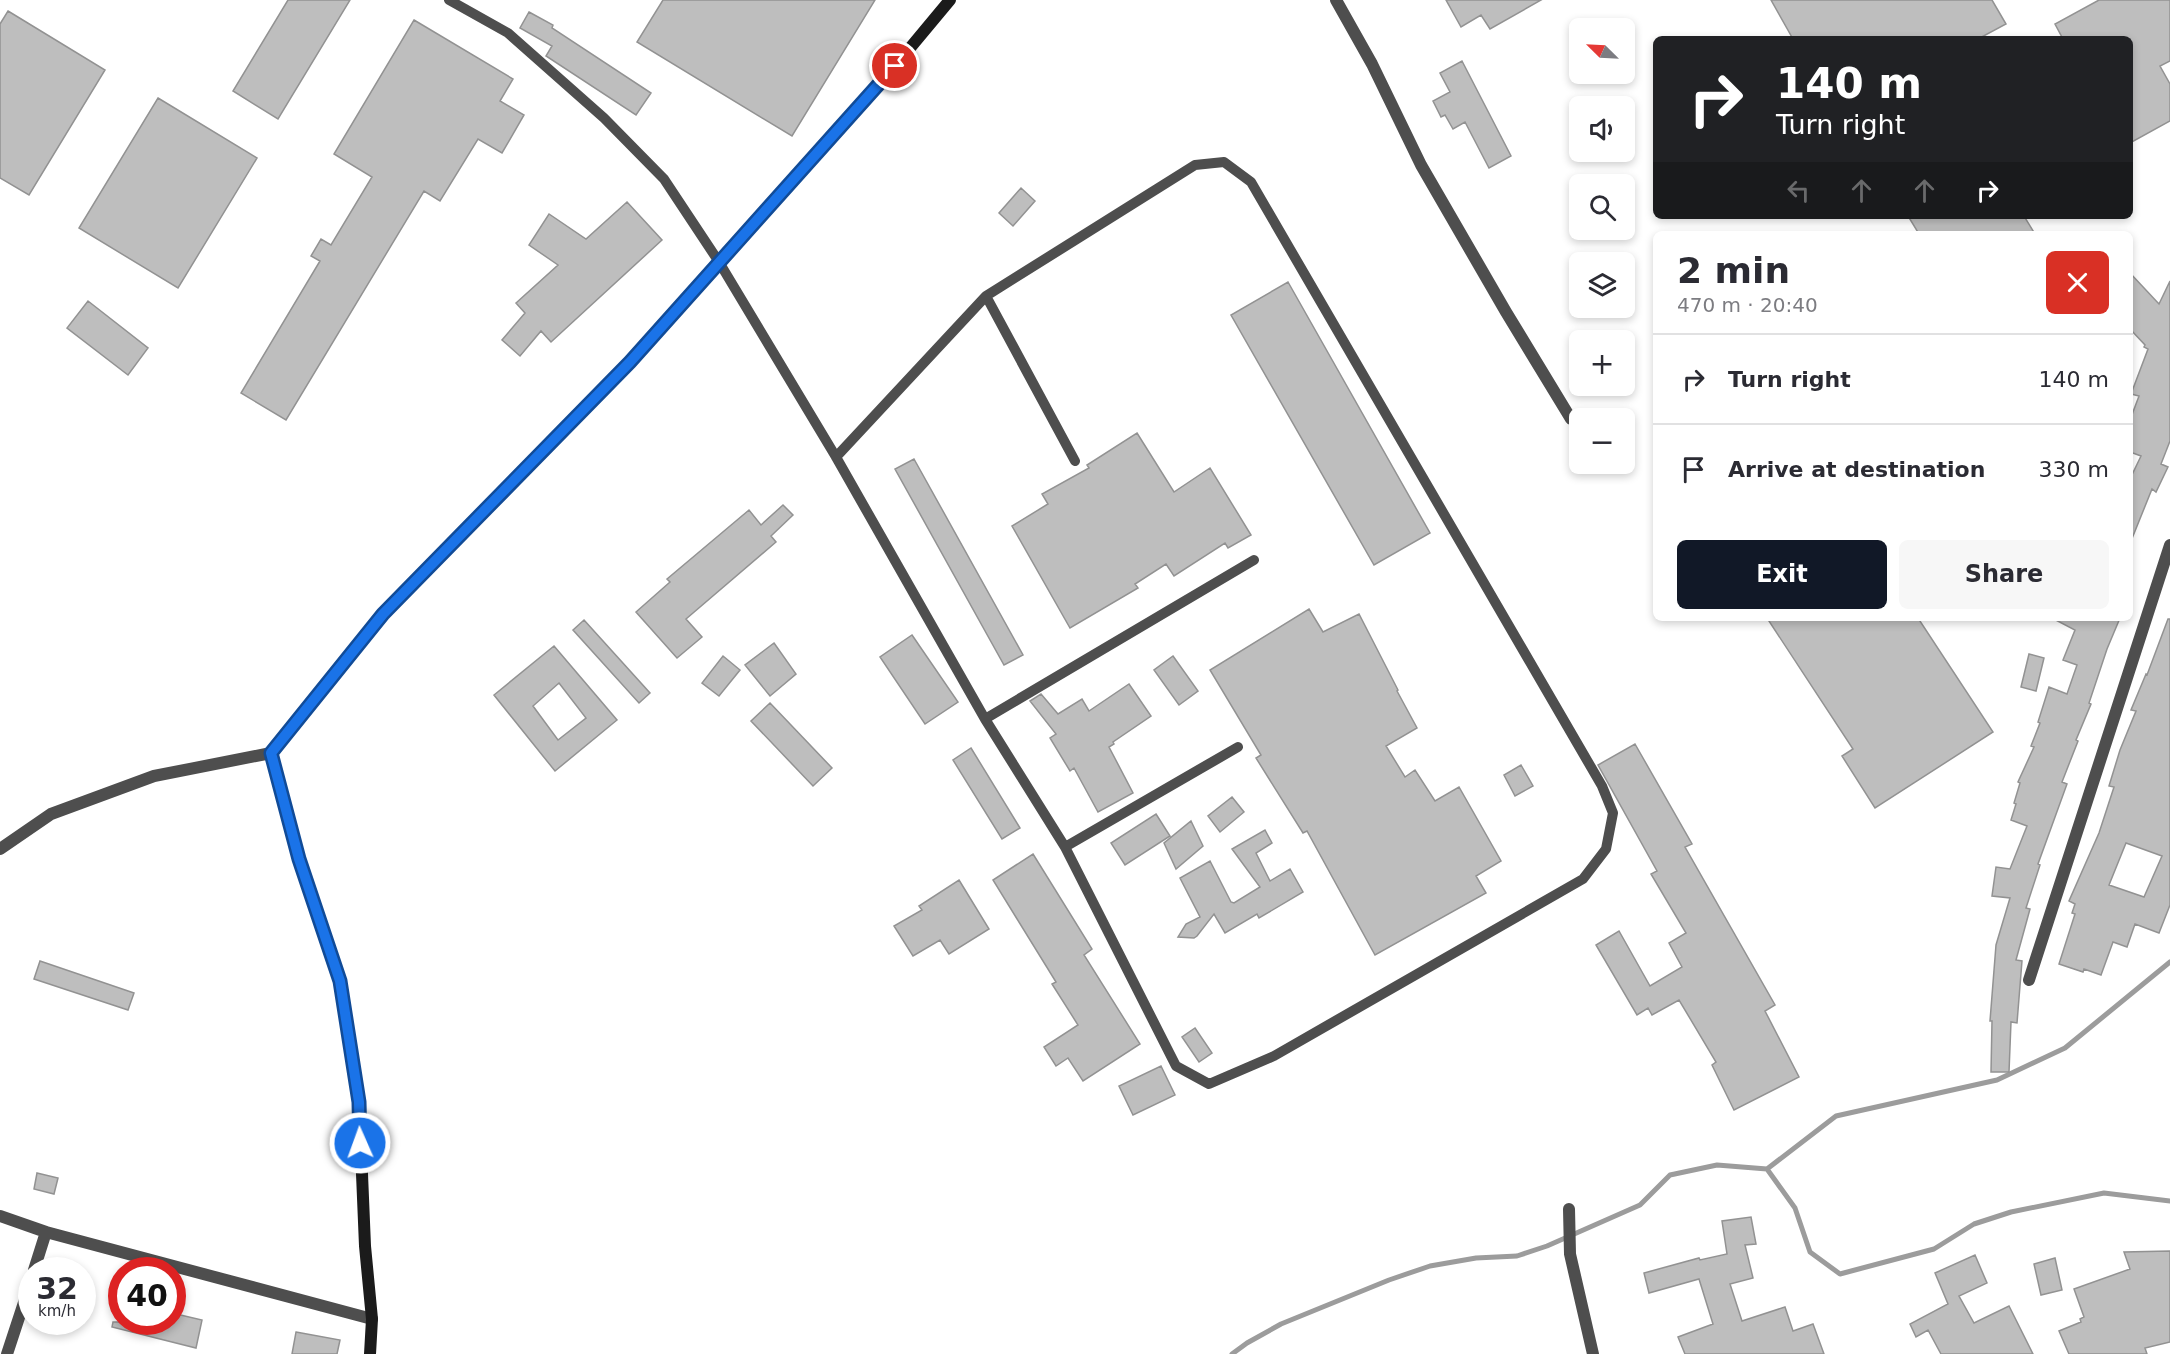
<!DOCTYPE html>
<html lang="en">
<head>
<meta charset="utf-8">
<style>
	body { margin:0; font-family:"DejaVu Sans",sans-serif; background:#f7f7f7; color:#2b2b33; height:100vh; display:flex; flex-direction:column; font-size:22px; white-space:nowrap }
	* { box-sizing:border-box; margin:0 }
	p { font-size:20px; color:#7c7c81 }
	.icon { flex:none; width:33px; height:33px; fill:none; stroke:currentColor; stroke-width:2; stroke-linecap:round; stroke-linejoin:round }
	.map { position:relative; flex:1; overflow:hidden }
	.details { position:absolute; left:1653px; top:231px; width:480px; height:390px; display:flex; flex-direction:column; background:#fff; border-radius:9px; box-shadow:0 3px 9px #0003 }
	.details>* { flex:none }
	.guide { position:absolute; left:1653px; top:36px; width:480px; height:183px; border-radius:9px; box-shadow:0 3px 9px #0003; background:#202124; color:#fff; overflow:hidden }
	.needle { width:39px; rotate:294deg }
	.buttons { position:absolute; left:1569px; top:18px; display:grid; gap:12px }
	.buttons a { display:grid; place-items:center; width:66px; height:66px; border-radius:9px; background:#fff; box-shadow:0 3px 9px #0003; font-size:30px }
	.speed { position:absolute; left:18px; top:1257px; display:flex; gap:12px; font-size:30px; font-weight:700; text-align:center }
	.speed>* { display:grid; place-content:center; width:78px; height:78px; border-radius:50%; background:#fff; box-shadow:0 3px 9px #0003; line-height:1 }
	.speed small { font-size:15px; font-weight:400 }
	.speed .limit { border:9px solid #d22; background:#fff; color:#111 }
	.pin { position:absolute; display:grid; place-items:center; width:51px; height:51px; color:#fff; margin:-26px; border:3px solid #fff; border-radius:50%; box-shadow:0 2px 6px #0007 }
	.me { position:absolute; width:66px; margin:-33px; rotate:358deg; stroke-linejoin:round; filter:drop-shadow(0 0 4px #0008) }
	.turn { display:flex; align-items:center; gap:21px; height:126px; padding:0 24px; font-size:27px }
	.turn .icon { width:78px; height:78px; stroke-width:2.5 }
	.turn b { display:block; font-size:42px; line-height:51px }
	.lanes { display:flex; align-items:center; height:57px; padding:0 24px; background:#0003; justify-content:center; gap:30px; direction:ltr }
	.lanes .off { opacity:.35 }
	.round { display:grid; place-items:center; flex:none; width:63px; height:63px; border-radius:9px; background:#f7f7f7 }
	.overview { display:flex; align-items:center; justify-content:space-between; height:102px; padding:0 24px }
	h1 { font-size:36px; font-weight:700; line-height:45px }
	.button { display:flex; gap:12px; margin-top:auto; padding:12px 24px }
	.button a { flex:1; height:69px; border-radius:9px; background:#111827; color:#fff; font-size:24px; font-weight:700; line-height:69px; text-align:center }
	.button a+a { background:#f7f7f7; color:#2b2b33 }
	ul { padding:0; list-style:none }
	li { display:flex; align-items:center; gap:18px; height:90px; padding:0 24px; border-top:2px solid #e1e1e2 }
	li div { flex:1 }
	li b { display:block; font-size:22px }
	li em { font-style:normal }
	.map>svg:first-child { display:block }
	.lines { fill:none; stroke-linecap:round; stroke-linejoin:round }
	.stream { stroke:#9c9c9c; stroke-width:5 }
	.building { fill:#bebebe; stroke:#929292; stroke-width:1.5; fill-rule:evenodd }
	.lane { stroke:#4e4e4e; stroke-width:10 }
	.street { stroke:#4e4e4e; stroke-width:12 }
	.secondary { stroke:#1b1b1b; stroke-width:12 }
	.route-casing { stroke:#114b97; stroke-width:15 }
	.route { stroke:#1a73e8; stroke-width:10 }
</style>
</head>
<body>
<div class="map">
<svg width="2170" height="1354" viewBox="0 0 2170 1354">
	<rect width="100%" height="100%" fill="#fff"/>
	<g class="lines">
		<path class="stream" d="M1767,1169L1836,1116L1997,1080L2065,1048L2170,962
			M1232,1354L1247,1343L1281,1324L1389,1280L1430,1266L1476,1258L1517,1256L1547,1246L1640,1205L1670,1175L1717,1165L1767,1169L1795,1208L1810,1252L1840,1274L1934,1249L1974,1224L2011,1212L2104,1193L2170,1201"/>
	</g>
	<path class="building" d="M288,0H350L278,119L233,91Z
		M663,0H875L792,136L637,42Z
		M1446,0H1541L1490,29L1481,15L1461,27Z
		M1771,0H1992L2006,24L1978,39H1793Z
		M2099,0H2170V61L2160,66L2170,84V121L2130,143V39H2063L2055,24Z
		M8,11L105,70L29,195L0,178V24Z
		M529,12L553,25L552,28L651,93L636,115L546,56L552,46L520,28Z
		M414,20L513,79L500,101L524,115L502,153L478,139L440,201L424,191L286,420L241,393L320,261L311,256L321,239L331,245L372,177L334,154Z
		M1462,61L1511,156L1489,168L1465,122L1453,129L1445,115L1441,117L1433,101L1450,92L1440,73Z
		M158,98L257,158L178,288L79,228Z
		M1021,188L1035,201L1013,226L999,213Z
		M627,202L662,240L551,342L541,331L520,356L502,340L525,313L516,303L558,265L529,245L549,214L586,239Z
		M1908,216H2024L2035,234H1919Z
		M2130,273L2159,304L2170,281V441L2161,464L2168,467L2156,492L2152,489L2131,541L2130,479L2141,456L2130,452V420L2139,396L2131,394L2148,349L2144,347L2145,345L2130,329Z
		M1288,282L1430,533L1374,565L1231,315Z
		M88,301L148,348L128,375L67,328Z
		M1137,433L1174,492L1210,468L1251,535L1228,548L1225,543L1174,576L1166,564L1135,584L1138,588L1070,628L1012,526L1048,504L1042,494L1089,468L1087,465Z
		M914,459L1023,655L1004,665L895,469Z
		M783,505L793,515L771,536L776,542L686,619L702,637L677,658L636,612L670,582L667,579L749,510L761,525Z
		M1309,609L1323,632L1359,614L1398,690L1397,691L1417,728L1386,746L1405,777L1415,770L1435,801L1459,787L1501,861L1476,876L1486,893L1375,955L1307,831L1303,833L1256,758L1261,755L1210,670Z
		M1767,618H1918L1993,732L1875,808L1842,756L1853,749Z
		M2052,618H2120L2107,649L2089,703L2091,704L2076,740L2078,741L2062,782L2067,784L2038,864L2040,865L2026,908L2030,909L2016,960L2022,961L2017,1023L2011,1022L2009,1072H1991L1992,1021H1990L1996,945L2010,898L1992,896L1996,867L2010,869L2027,826L2011,820L2016,804L2014,803L2020,783L2018,782L2034,747L2031,746L2040,723L2038,722L2049,687L2067,694L2077,665L2063,660L2075,630Z
		M2168,619H2170V905L2159,933L2135,924L2127,947L2113,942L2101,975L2084,969L2083,972L2059,964L2075,914L2072,913L2075,904L2069,901L2099,833L2114,787L2109,786L2120,750L2136,711L2131,710L2146,674L2147,675ZM2126,843L2162,856L2144,897L2109,885Z
		M584,620L650,693L639,703L573,630Z
		M912,635L958,702L925,724L880,657Z
		M774,643L796,674L770,696L745,665Z
		M554,646L617,720L555,771L494,695ZM559,683L586,718L558,740L533,706Z
		M2029,654L2044,658L2036,691L2021,687Z
		M723,656L740,670L719,696L702,683Z
		M1173,656L1198,691L1179,705L1154,670Z
		M1129,684L1151,716L1113,742L1114,744L1109,747L1133,793L1098,812L1074,768L1070,771L1050,738L1056,734L1030,701L1041,694L1058,714L1082,699L1089,711Z
		M770,703L832,768L813,786L751,721Z
		M1635,744L1692,844L1685,847L1775,1005L1765,1011L1799,1077L1734,1110L1712,1065L1716,1062L1679,1000L1652,1015L1648,1008L1637,1015L1596,945L1619,931L1650,986L1682,967L1669,943L1686,933L1651,874L1657,871L1598,765Z
		M971,748L1020,828L1002,839L953,760Z
		M1521,765L1533,786L1515,796L1504,775Z
		M1232,797L1244,812L1220,832L1208,816Z
		M1156,814L1170,836L1125,865L1111,843Z
		M1191,821L1203,846L1176,869L1164,843Z
		M1265,830L1272,843L1256,853L1270,881L1290,869L1303,892L1259,918L1257,914L1225,933L1214,914L1197,936L1194,938L1178,937L1186,924L1200,917L1180,878L1210,861L1231,902L1234,903L1260,887L1232,849Z
		M1033,854L1092,949L1084,955L1140,1044L1083,1081L1068,1058L1056,1066L1044,1047L1078,1025L1052,984L1056,982L993,880Z
		M959,880L989,929L949,954L940,940L913,956L894,926L922,910L919,906Z
		M40,961L134,993L128,1010L34,979Z
		M1195,1028L1212,1053L1199,1062L1182,1037Z
		M1161,1066L1175,1095L1133,1115L1119,1086Z
		M37,1173L58,1178L54,1194L34,1189Z
		M1751,1217L1756,1244L1745,1245L1753,1278L1730,1284L1742,1321L1785,1307L1793,1331L1813,1324L1824,1354H1685L1678,1337L1713,1324L1699,1279L1649,1293L1644,1273L1699,1258L1700,1260L1727,1254L1722,1221Z
		M2170,1251V1342L2145,1348L2147,1354H2069L2059,1331L2081,1322L2080,1319L2084,1317L2074,1289L2130,1269L2124,1252Z
		M1975,1255L1987,1283L1959,1296L1974,1323L2009,1306L2033,1354H1941L1928,1330L1916,1337L1910,1324L1948,1304L1935,1273Z
		M2055,1258L2062,1290L2041,1295L2034,1264Z
		M172,1313L202,1320L196,1348L112,1327L113,1322H172Z
		M296,1332L340,1340L337,1354H292Z"/>
	<g class="lines">
		<path class="lane" d="M449,0L508,33L604,118L664,179L719,262L836,457L985,719L1065,847L1176,1066L1209,1084L1274,1056L1583,879L1606,849L1613,813L1602,786L1251,182L1224,162L1195,165L986,296L836,457
			M986,296L1075,461
			M985,719L1254,560
			M1065,847L1238,747"/>
		<path class="street" d="M1336,0L1372,64L1421,165L1506,312L1571,419
			M0,849L51,814L154,776L271,753
			M2029,980L2170,545
			M1569,1209L1570,1254L1593,1354
			M0,1216L46,1232
			M34,1270L46,1232L372,1319
			M7,1354L32,1278"/>
		<path class="secondary" d="M370,1354L372,1319L365,1246L359,1102L340,981L299,859L271,753L383,614L630,362L895,66L950,0"/>
	</g>
	<g class="lines">
		<g class="route-casing">
			<path id="route" d="M360,1143L359,1102L340,981L299,859L271,753L383,614L630,362L895,66"/>
		</g>
		<use href="#route" class="route"/>
	</g>
</svg>
<div class="buttons">
<a><svg class="needle" viewBox="-14 -14 28 28"><path d="M0-13l5 13h-10z" fill="#e53935"/><path d="M0 13l5-13h-10z" fill="#7c7c81"/></svg></a>
<a><svg class="icon" aria-label="sound" viewBox="0 0 24 24"><path d="M4 9h4l5-4v14l-5-4H4zM17 9q2 3 0 6"/></svg></a>
<a><svg class="icon" aria-label="search" viewBox="0 0 24 24"><circle cx="10" cy="10" r="6"/><path d="M15 15l6 6"/></svg></a>
<a><svg class="icon" aria-label="layers" viewBox="0 0 24 24"><path d="M12 4l9 5-9 5-9-5zM3 14l9 5 9-5"/></svg></a>
<a>+</a>
<a>−</a>
</div>
<div class="speed"><div>32<small>km/h</small></div><div class="limit">40</div></div>
<div class="pin" style="left:895px;top:66px;background:#d93025"><svg class="icon" aria-label="arrive" viewBox="0 0 24 24"><path d="M6 21V4h12l-3 4 3 4H6"/></svg></div>
<svg class="me" style="left:360px;top:1143px" viewBox="-20 -20 40 40"><circle r="17" fill="#1a73e8" stroke="#fff" stroke-width="3"/><path d="M0-11L8 9 0 5-8 9z" fill="#fff"/></svg>
<div class="guide">
<div class="turn"><svg class="icon" aria-label="right" viewBox="0 0 24 24"><path d="M7 20v-9h11M14 6l5 5-5 5"/></svg><div><b>140 m</b>Turn right</div></div>
<div class="lanes"><svg class="icon off" aria-label="left" viewBox="0 0 24 24"><path d="M17 20v-9H6M10 6l-5 5 5 5"/></svg><svg class="icon off" aria-label="ahead" viewBox="0 0 24 24"><path d="M12 20V5M6 11l6-6 6 6"/></svg><svg class="icon off" aria-label="ahead" viewBox="0 0 24 24"><path d="M12 20V5M6 11l6-6 6 6"/></svg><svg class="icon" aria-label="right" viewBox="0 0 24 24"><path d="M7 20v-9h11M14 6l5 5-5 5"/></svg></div>
</div>
<section class="details">
<div class="overview"><div><h1>2 min</h1><p>470 m · 20:40</p></div><a class="round" style="background:#d93025;color:#fff"><svg class="icon" aria-label="close" viewBox="0 0 24 24"><path d="M6 6l12 12M18 6L6 18"/></svg></a></div>
<ul>
<li><svg class="icon" aria-label="right" viewBox="0 0 24 24"><path d="M7 20v-9h11M14 6l5 5-5 5"/></svg><div><b>Turn right</b></div><em>140 m</em></li>
<li><svg class="icon" aria-label="arrive" viewBox="0 0 24 24"><path d="M6 21V4h12l-3 4 3 4H6"/></svg><div><b>Arrive at destination</b></div><em>330 m</em></li>
</ul>
<div class="button"><a>Exit</a><a>Share</a></div>
</section>
</div>
</body>
</html>
